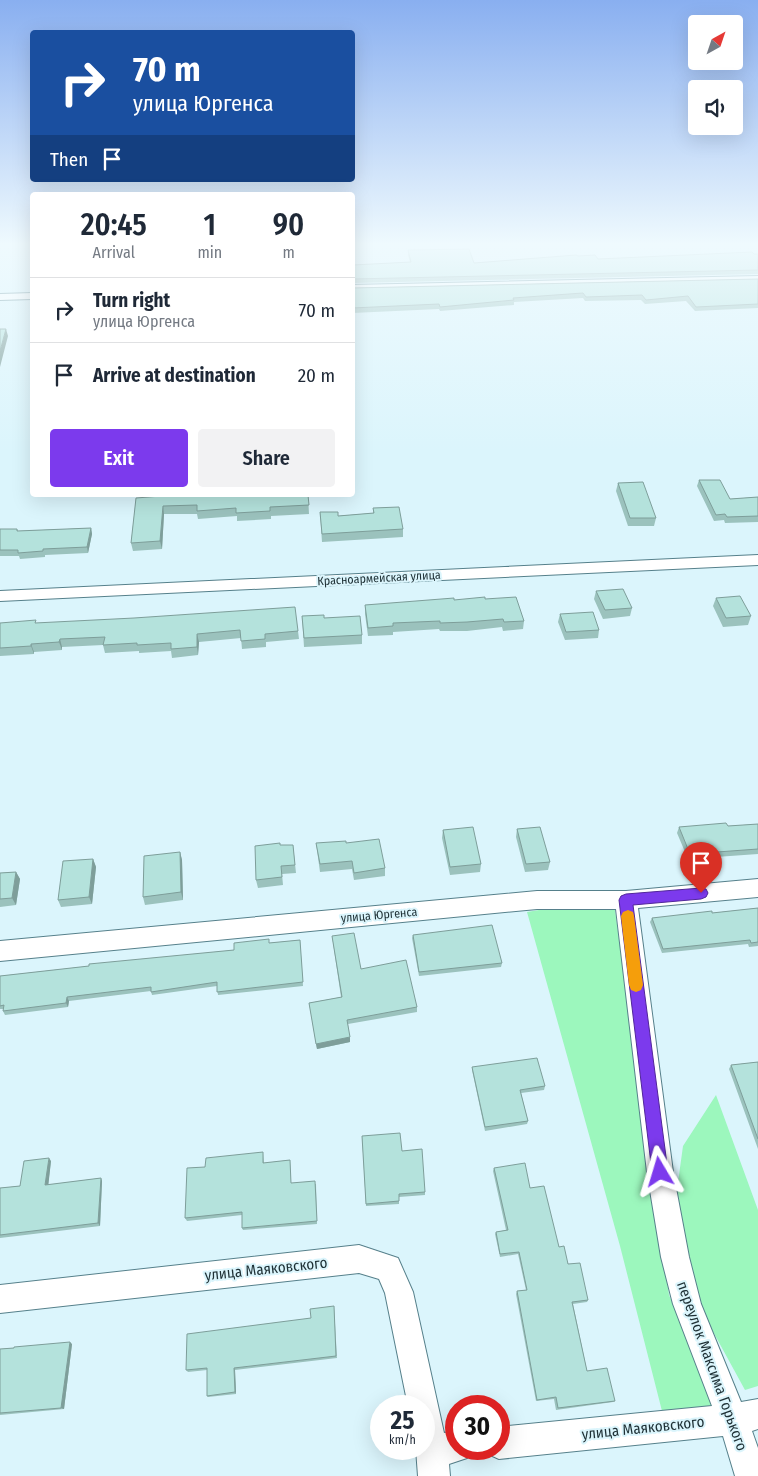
<!DOCTYPE html>
<html lang="en">
<head>
<meta charset="utf-8">
<style>
	body { margin:0; font-family:"Fira Sans Condensed",sans-serif; background:#f2f2f3; color:#1f2937; height:100vh; display:flex; flex-direction:column; font-size:19px; white-space:nowrap }
	* { box-sizing:border-box; margin:0 }
	p { font-size:16px; color:#747a83 }
	.icon { flex:none; width:28px; height:28px; fill:none; stroke:currentColor; stroke-width:2; stroke-linecap:round; stroke-linejoin:round }
	.map { position:relative; flex:1; overflow:hidden }
	.drawer { position:absolute; left:30px; top:192px; width:325px; height:305px; display:flex; flex-direction:column; background:#fff; border-radius:5px; box-shadow:0 5px 20px #0002 }
	.drawer>* { flex:none }
	.top-card { position:absolute; left:30px; top:30px; width:325px; height:152px; border-radius:5px; box-shadow:0 5px 20px #0002; background:#1a4fa0; color:#fff; overflow:hidden }
	.needle { width:32px; rotate:40deg }
	.tools { position:absolute; left:688px; top:15px; display:grid; gap:10px }
	.tools a { display:grid; place-items:center; width:55px; height:55px; border-radius:5px; background:#fff; box-shadow:0 5px 20px #0002; font-size:25px }
	.speed { position:absolute; left:370px; top:1395px; display:flex; gap:10px; font-size:25px; font-weight:700; text-align:center }
	.speed>* { display:grid; place-content:center; width:65px; height:65px; border-radius:50%; background:#fff; box-shadow:0 5px 20px #0002; line-height:1 }
	.speed small { font-size:12px; font-weight:400 }
	.speed .limit { border:8px solid #d22; background:#fff; color:#111 }
	.pin { position:absolute; display:grid; place-items:center; width:42px; height:42px; color:#fff; margin:-51px -21px; border-radius:50% 50% 50% 0; rotate:-45deg; box-shadow:0 0 5px #0007 }
	.pin .icon { rotate:45deg }
	.me { position:absolute; width:55px; margin:-28px; rotate:353deg; stroke-linejoin:round; filter:drop-shadow(0 0 4px #0008) }
	.turn { display:flex; align-items:center; gap:18px; height:105px; padding:0 20px; font-size:22px }
	.turn .icon { width:65px; height:65px; stroke-width:2.5 }
	.turn b { display:block; font-size:35px; line-height:42px }
	.then { display:flex; align-items:center; height:48px; padding:0 20px; background:#0003; gap:10px; font-size:19px }
	.eta { display:flex; justify-content:space-evenly; align-items:center; height:85px; text-align:center }
	.eta b { font-size:30px; font-weight:600; line-height:35px }
	.action { display:flex; gap:10px; margin-top:auto; padding:10px 20px }
	.action a { flex:1; height:58px; border-radius:5px; background:#7c3aed; color:#fff; font-size:20px; font-weight:600; line-height:58px; text-align:center }
	.action a+a { background:#f2f2f3; color:#1f2937 }
	ul { padding:0; list-style:none }
	li { display:flex; align-items:center; gap:15px; height:65px; padding:0 20px; border-top:1px solid #e0e1e3 }
	li div { flex:1 }
	li b { display:block; font-size:19px }
	li em { font-style:normal }
	.map>svg:first-child { display:block }
	.green { fill:#9cf7bd }
	.lines { fill:none; stroke-linecap:round; stroke-linejoin:round }
	.minor-casing { stroke:#56808b; stroke-width:2 }
	.minor { fill:#fff; fill-rule:evenodd }
	.wall { fill:#9bc2bd }
	.shaded-wall { fill:#7e9e9a }
	.building { fill:#b4e2dc; stroke:#7e9e9a }
	.route { fill:#7c3aed; stroke:#51269a }
	.slow { fill:#f59e0b }
	.labels { text-anchor:middle; stroke-width:4; stroke-linejoin:round; paint-order:stroke }
	.street-label { font-size:12px; fill:#1e3035; stroke:#dbf5fc }
	.near-street-label { font-size:15px; fill:#1e3035; stroke:#dbf5fc }
</style>
</head>
<body>
<div class="map">
<svg width="758" height="1476" viewBox="0 0 758 1476">
	<rect width="100%" height="100%" fill="#dbf5fc"/>
	<path class="green" d="M614,903L669,1295L719,1407L662,1411L620,1246L527,912L575,904Z
		M716,1095L758,1210V1386L745,1390L699,1306L676,1197L683,1146Z"/>
	<g class="lines">
		<g class="minor-casing">
			<path id="minor" d="M758,276V282L352,291V285Z
				M32,293V299L0,300V294Z
				M758,555V565L0,601V591Z
				M758,879V897L638,908L673,1172L689,1257L701,1304L741,1402L758,1399V1429L752,1431L758,1448V1476H735L723,1436L499,1459L488,1454L486,1449H499V1427L712,1406L673,1304L661,1257L647,1172L616,909H537L0,961V941L537,891H626Z
				M359,1245L398,1258L413,1292L444,1433L456,1431V1449H471L467,1458L449,1464L450,1476H418L416,1449H424V1406H408L385,1293L379,1279L359,1273L0,1313V1285Z"/>
		</g>
		<use href="#minor" class="minor"/>
	</g>
	<path class="wall" d="M408,250L474,263L578,256L598,259L758,254V274L352,283V264L353,265L410,262L408,255Z
		M758,279V308L695,311L686,301L645,304L641,300L585,301L583,298L514,302V305L440,311L439,309L352,313V288Z
		M699,480L730,499L758,497V522L725,523L724,520L714,521L697,486Z
		M618,483L656,518L654,526H628L616,491Z
		M308,495L309,514L271,516V519L237,521V516L198,519L197,514H164L162,549L133,551L131,543L136,498Z
		M373,508L403,529V537L322,542L320,512L338,516L373,513Z
		M91,528L92,534L88,553L45,555V557L20,559L19,556H0V529H17L18,531Z
		M596,591L632,608L630,616L603,619L594,599Z
		M716,598L751,616L748,625L723,627L713,606Z
		M485,599L524,621L523,629L503,631L502,627L467,631H440L439,629L393,632V635L368,636L365,614V605Z
		M560,614L599,630L598,638L565,640L558,622Z
		M302,616L324,618L362,635V644L304,647Z
		M0,623H37L298,631L299,639L266,642V647L242,649L241,638L199,642L198,655L172,658L171,651L139,653V651L105,653L103,645L62,647V650L34,652V654L0,656Z
		M758,824V854L688,859L677,833L679,827L728,826Z
		M517,829L550,862L548,870L525,872L516,837Z
		M443,830L481,864L480,872L450,875L442,838Z
		M316,843H346L385,868V876L354,880L352,869L320,872Z
		M280,845H293L296,873L282,874L283,885L258,888L256,880Z
		M180,852L182,860L183,900L145,905L143,897Z
		M93,859L96,867L92,904L61,907L58,900Z
		M16,872L20,879L16,905L0,907V873Z
		M758,908V946L749,947L748,944L662,953L650,922L652,918L712,913Z
		M413,935L502,963L501,967L419,976L412,938Z
		M332,936L361,969L417,1007V1012L348,1024L350,1042L317,1049L309,1003L341,997Z
		M300,940L303,986L218,995L217,986L152,995L151,991L69,1001L68,1007L5,1015L3,1011V1009H0V976L234,950L269,943Z
		M758,1062V1149L729,1069L731,1065Z
		M472,1067L545,1086L544,1090L521,1093L528,1121L527,1124L485,1131L472,1070Z
		M362,1136L402,1151L425,1192V1195L399,1197V1204L366,1206Z
		M263,1152L264,1163L290,1160L291,1183L316,1184L317,1224L243,1230L242,1228V1215L187,1221L185,1218L205,1167Z
		M51,1161L48,1185L101,1178L102,1181L100,1226L0,1238V1188L20,1186Z
		M494,1168L530,1188L559,1247L588,1300L587,1302L573,1304L587,1371L615,1401L613,1402L556,1410L554,1399L536,1401L516,1294L517,1291L526,1290L518,1254L500,1257L495,1234L496,1232L506,1230L493,1171Z
		M334,1306L337,1358L235,1370L236,1394L208,1397L207,1396V1370L188,1372L186,1370L311,1318Z
		M72,1344L64,1409L0,1415V1349Z"/>
	<path class="shaded-wall" d="M6,329L8,336L0,367V351Z
		M163,506L164,514L162,549L160,541Z
		M91,528L92,534L88,553L87,547Z
		M197,634L199,642L198,655L197,647Z
		M60,639L62,647V650L59,642Z
		M31,644L34,652V654L31,646Z
		M180,852L182,860L183,900L181,892Z
		M93,859L96,867L92,904L89,897Z
		M16,872L20,879L16,905L12,898Z
		M67,997L69,1001L68,1007L66,1003Z
		M350,1037V1042L317,1049L316,1044Z
		M49,1158L51,1161L48,1188L45,1185Z
		M101,1178L102,1181L100,1226L98,1223Z
		M70,1342L72,1344L64,1409L61,1408Z
		M234,1368L235,1370L236,1394L235,1392Z"/>
	<path class="building" d="M469,249L474,263L576,255L578,256L595,255L598,259L752,252L754,254H758V270L352,279V264L353,265L411,262L408,250Z
		M758,279V304L696,307L688,296L646,300L642,295L586,297L583,293L513,298L514,300L440,307L439,304L352,308V288Z
		M0,329H6L0,351Z
		M699,480H720L730,499L758,497V516L727,517L725,514L716,515Z
		M643,482L656,518H630L618,483Z
		M161,495H308L309,505L270,507V511L236,513V508L197,511V505L163,506L160,541L131,543L136,498L161,496Z
		M399,507L403,529L322,534L320,512H338V516L374,513L373,508Z
		M91,528L87,547L43,549V551L18,553V550H0V529H17V531Z
		M623,589L632,608L605,610L596,591Z
		M740,596L751,616L726,618L716,598Z
		M485,597V599L516,597L524,621L504,622L503,619L467,622L440,623V621L393,623V626L368,628L365,605L454,598V600Z
		M295,607L298,631L265,634V639L241,641L240,630L197,634V647L171,649V643L137,645V643L103,645L105,637L60,639L59,642L31,644V646L0,648V623L36,620L35,623L134,618Z
		M593,612L599,630L566,632L560,614Z
		M324,615V618L360,616L362,635L304,638L302,616Z
		M726,823L728,826L758,824V849L690,854L679,827Z
		M473,827L481,864L450,867L443,830Z
		M540,827L550,862L526,864L517,829Z
		M379,839L385,868L354,873L352,861L320,864L316,843L346,841V843Z
		M280,843V845H293L295,865L281,866L282,877L256,880L255,846Z
		M180,852L181,892L143,897L144,856Z
		M93,859L89,897L58,900L63,861Z
		M16,872L12,898L0,899V873Z
		M758,908V942L751,943L750,940L663,949L652,918L712,911V913Z
		M492,925L502,963L419,972L413,935Z
		M354,933L361,969L406,960L417,1007L347,1020L350,1037L316,1044L309,1003L342,997L332,936Z
		M269,939V943L300,940L303,982L217,992V982L151,992V987L67,997L66,1003L3,1011L4,1005L0,1006V976L89,966V964L234,950V943Z
		M537,1058L545,1086L520,1090L528,1121L485,1127L472,1067Z
		M758,1062V1139L731,1065Z
		M400,1133L402,1151L422,1149L425,1192L399,1194V1201L366,1204L362,1136Z
		M263,1152V1163L290,1160L291,1183L315,1181L317,1221L242,1228V1212L185,1218L187,1168L205,1167L206,1158Z
		M49,1158L45,1185L101,1178L98,1223L0,1235V1188L20,1186L24,1161Z
		M525,1163L530,1188L544,1186L559,1247L564,1246L568,1264L580,1263L588,1300L572,1302L587,1371L607,1368L615,1401L558,1408L556,1397L537,1400L517,1291L527,1290L519,1252L500,1254L496,1232L508,1230L494,1168Z
		M334,1306L336,1356L234,1368L235,1392L207,1396V1368L186,1370L187,1334L311,1318L310,1309Z
		M70,1342L61,1408L0,1413V1349L14,1348V1347Z"/>
	<linearGradient id="sky" x2="0" y2="1"><stop stop-color="#89aff0"/><stop offset="0.54" stop-color="#effafe"/><stop offset="1" stop-color="#effafe" stop-opacity="0"/></linearGradient>
	<rect width="758" height="452" fill="url(#sky)"/>
	<path class="route" d="M701,888L706,889L708,893L706,897L701,899L633,905L668,1172L665,1177L660,1180L654,1177L652,1172L619,900L621,896L626,894Z"/>
	<path class="slow" d="M628,910L633,912L634,916L643,985L641,990L636,992L631,990L629,985L621,916L623,912Z"/>
	<g class="labels">
		<g class="street-label">
			<text transform="translate(379 578) rotate(-3)" y="4">Красноармейская улица</text>
			<text transform="translate(379 915) rotate(-5)" y="4">улица Юргенса</text>
		</g>
		<g class="near-street-label">
			<text transform="translate(266 1269) rotate(-6)" y="5">улица Маяковского</text>
			<text transform="translate(712 1366) rotate(70)" y="5">переулок Максима Горького</text>
			<text transform="translate(643 1428) rotate(-6)" y="5">улица Маяковского</text>
		</g>
	</g>
</svg>
<div class="tools">
<a><svg class="needle" viewBox="-14 -14 28 28"><path d="M0-13l5 13h-10z" fill="#e53935"/><path d="M0 13l5-13h-10z" fill="#747a83"/></svg></a>
<a><svg class="icon" aria-label="sound" viewBox="0 0 24 24"><path d="M4 9h4l5-4v14l-5-4H4zM17 9q2 3 0 6"/></svg></a>
</div>
<div class="speed"><div>25<small>km/h</small></div><div class="limit">30</div></div>
<div class="pin" style="left:701px;top:893px;background:#d93025"><svg class="icon" aria-label="arrive" viewBox="0 0 24 24"><path d="M6 21V4h12l-3 4 3 4H6"/></svg></div>
<svg class="me" style="left:660px;top:1172px" viewBox="-20 -20 40 40"><path d="M0-17L14 15 0 8-14 15z" fill="#7c3aed" stroke="#fff" stroke-width="4"/></svg>
<div class="top-card">
<div class="turn"><svg class="icon" aria-label="right" viewBox="0 0 24 24"><path d="M7 20v-9h11M14 6l5 5-5 5"/></svg><div><b>70 m</b>улица Юргенса</div></div>
<div class="then">Then<svg class="icon" aria-label="arrive" viewBox="0 0 24 24"><path d="M6 21V4h12l-3 4 3 4H6"/></svg></div>
</div>
<section class="drawer">
<div class="eta">
<div><b>20:45</b><p>Arrival</p></div>
<div><b>1</b><p>min</p></div>
<div><b>90</b><p>m</p></div>
</div>
<ul>
<li><svg class="icon" aria-label="right" viewBox="0 0 24 24"><path d="M7 20v-9h11M14 6l5 5-5 5"/></svg><div><b>Turn right</b><p>улица Юргенса</p></div><em>70 m</em></li>
<li><svg class="icon" aria-label="arrive" viewBox="0 0 24 24"><path d="M6 21V4h12l-3 4 3 4H6"/></svg><div><b>Arrive at destination</b></div><em>20 m</em></li>
</ul>
<div class="action"><a>Exit</a><a>Share</a></div>
</section>
</div>
</body>
</html>
